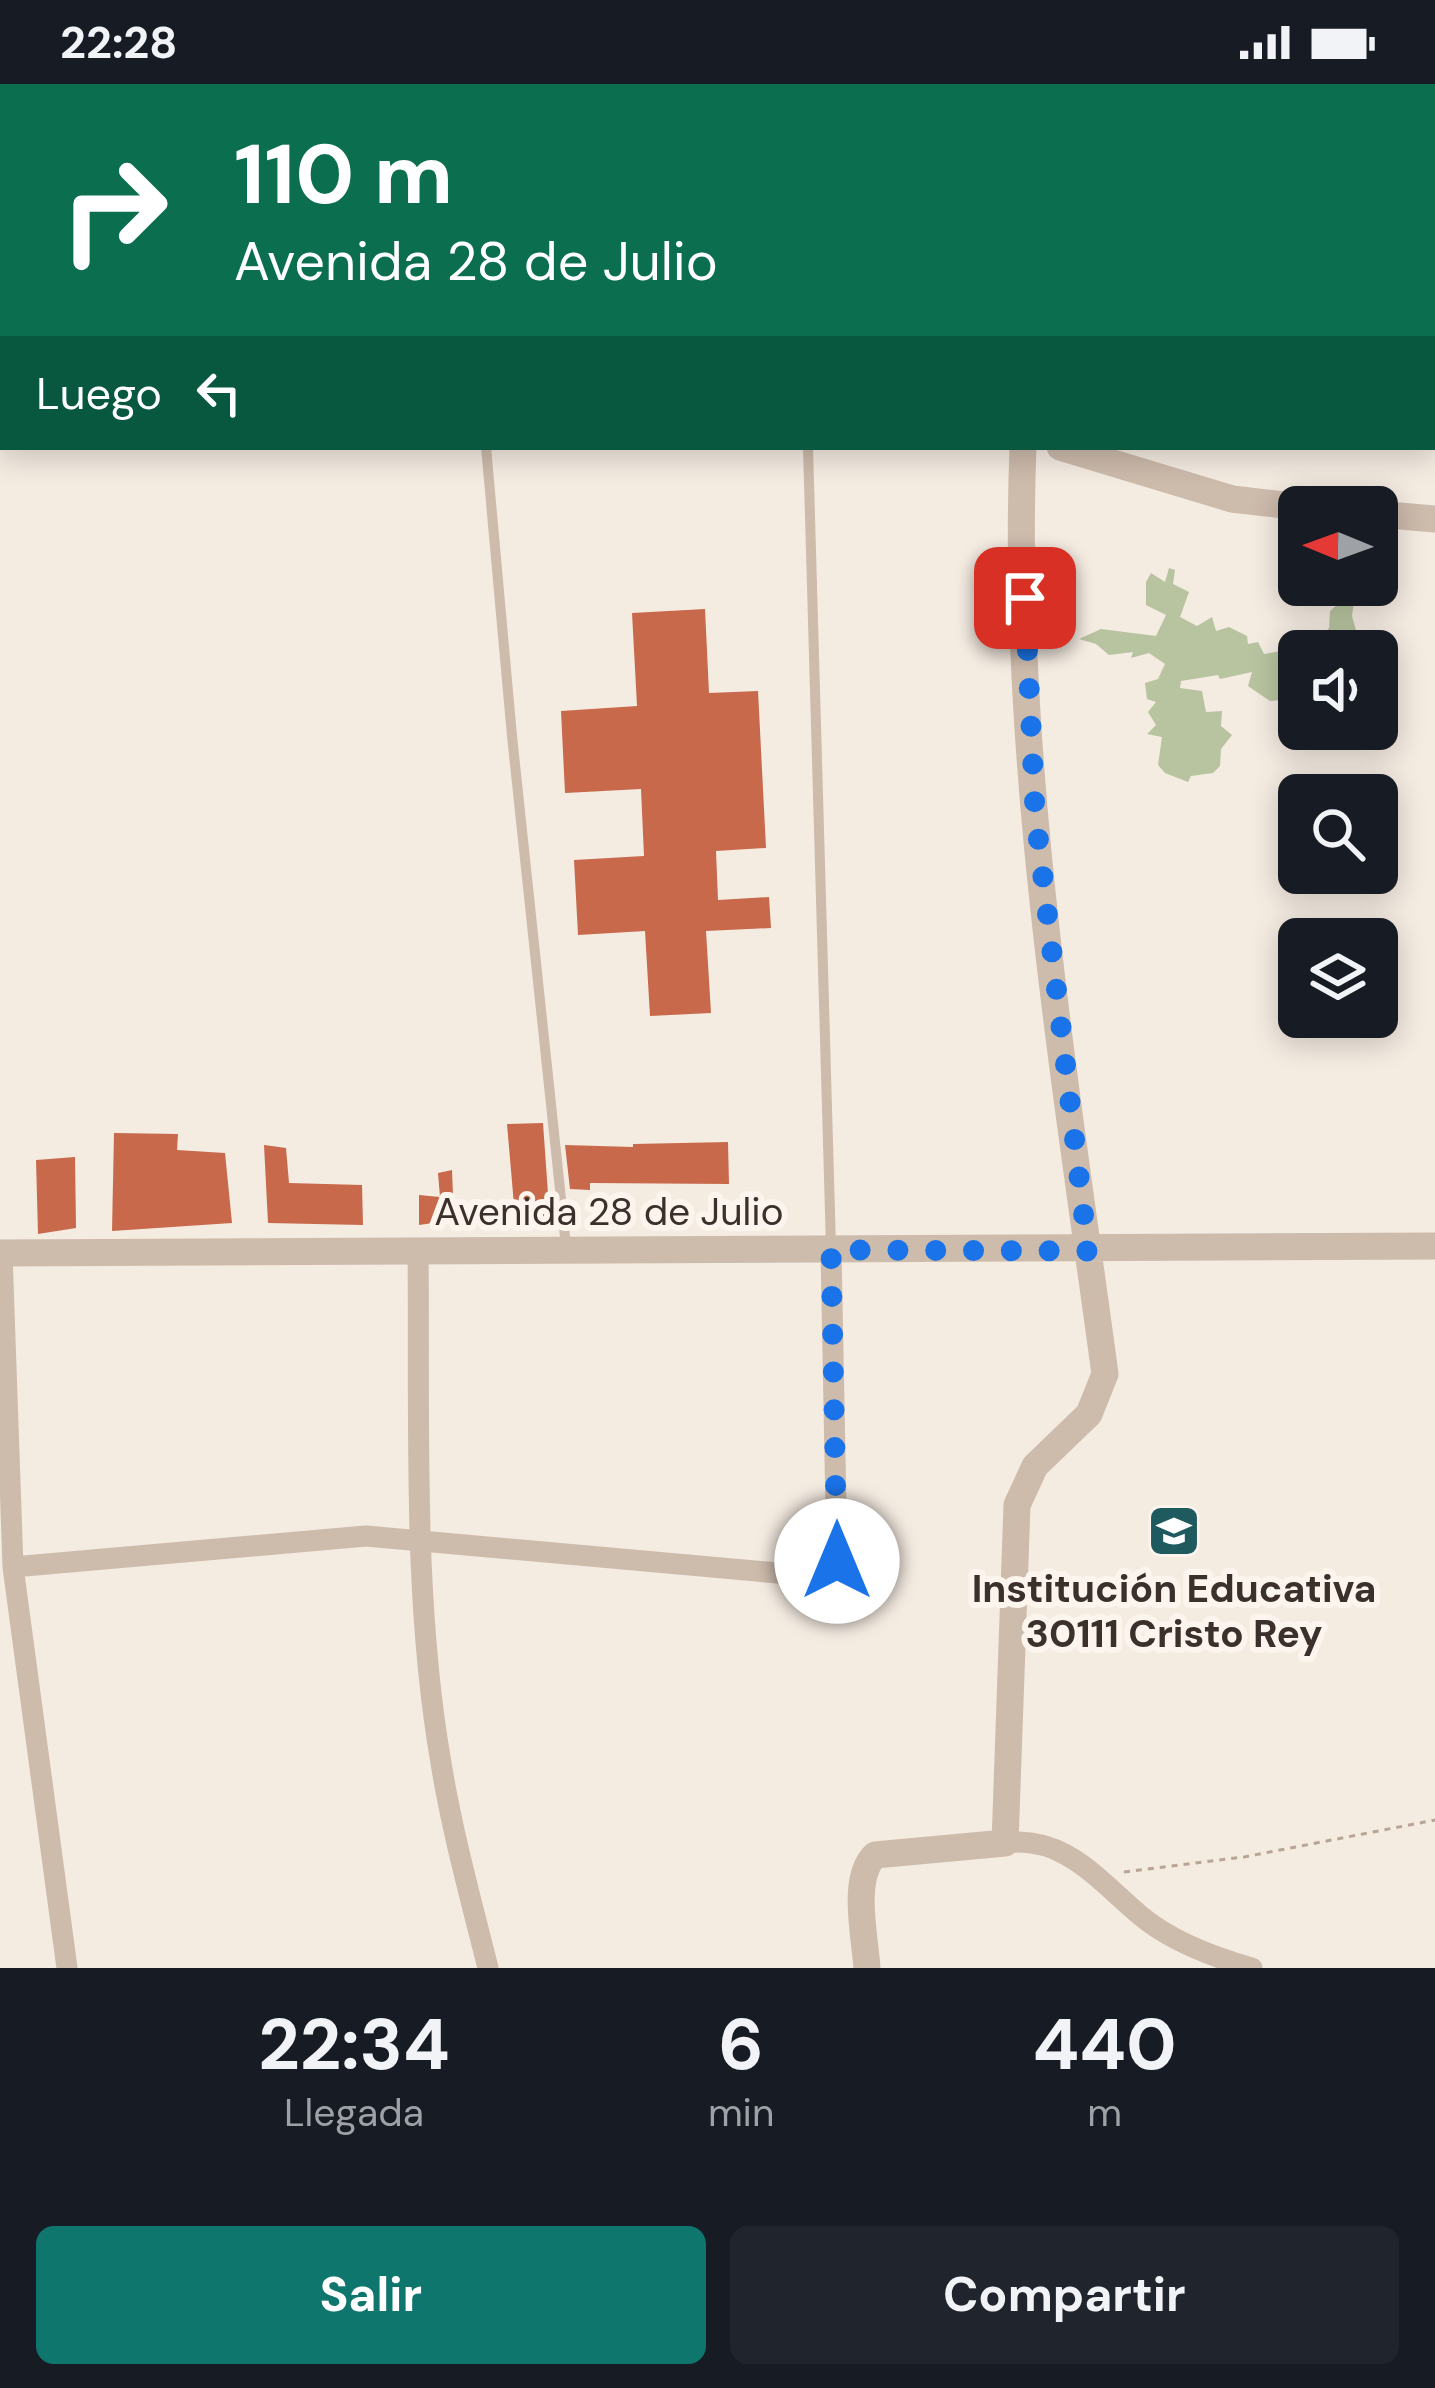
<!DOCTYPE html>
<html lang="es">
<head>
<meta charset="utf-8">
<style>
	body { margin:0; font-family:"DM Sans",sans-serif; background:#20242c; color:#f1f3f6; height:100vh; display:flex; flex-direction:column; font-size:45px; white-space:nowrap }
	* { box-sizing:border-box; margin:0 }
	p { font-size:39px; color:#9ea1a6 }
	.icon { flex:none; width:66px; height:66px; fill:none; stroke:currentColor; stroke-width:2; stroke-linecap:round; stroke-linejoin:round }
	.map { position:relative; height:1884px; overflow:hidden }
	.panel { display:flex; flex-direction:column; background:#171b24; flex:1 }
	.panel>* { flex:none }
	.banner { position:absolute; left:0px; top:0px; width:1437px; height:366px; box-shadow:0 6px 30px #0003; background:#0b6e4f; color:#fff; overflow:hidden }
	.needle { width:78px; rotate:271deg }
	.fabs { position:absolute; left:1278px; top:402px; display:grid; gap:24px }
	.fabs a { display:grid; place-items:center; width:120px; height:120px; border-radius:18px; background:#171b24; box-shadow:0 6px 30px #0003; font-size:60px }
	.pin { position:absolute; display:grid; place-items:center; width:102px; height:102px; color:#fff; margin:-51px; border-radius:24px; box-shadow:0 6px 18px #0006 }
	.me { position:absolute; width:132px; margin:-66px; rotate:0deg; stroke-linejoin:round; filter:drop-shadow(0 0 9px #0008) }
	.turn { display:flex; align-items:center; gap:42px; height:252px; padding:0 36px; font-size:54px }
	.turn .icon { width:156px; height:156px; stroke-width:2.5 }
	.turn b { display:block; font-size:84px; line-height:102px }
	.then { display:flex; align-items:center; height:114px; padding:0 36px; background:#0003; gap:24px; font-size:45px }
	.eta { display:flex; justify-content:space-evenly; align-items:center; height:204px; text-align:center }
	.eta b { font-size:72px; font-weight:700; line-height:84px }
	.cta { display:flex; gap:24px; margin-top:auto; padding:24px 36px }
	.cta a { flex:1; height:138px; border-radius:18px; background:#0f766e; color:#fff; font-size:48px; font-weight:700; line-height:138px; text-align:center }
	.cta a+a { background:#20242c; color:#f1f3f6 }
	.status { display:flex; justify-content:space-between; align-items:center; height:84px; padding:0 60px; background:#171b24; direction:ltr }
	.status svg { height:33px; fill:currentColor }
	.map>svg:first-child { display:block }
	.green { fill:#b8c4a0 }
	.building { fill:#c8694b }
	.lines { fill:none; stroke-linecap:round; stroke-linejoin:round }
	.path { stroke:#b9a596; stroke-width:3; stroke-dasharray:6 6; stroke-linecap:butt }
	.service { stroke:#cdbbac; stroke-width:10 }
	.minor { stroke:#cdbbac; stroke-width:21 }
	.tertiary { stroke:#cdbbac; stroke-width:27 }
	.route { stroke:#1a73e8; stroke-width:21; stroke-dasharray:0 37.8 }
	.labels { text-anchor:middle; stroke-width:12; stroke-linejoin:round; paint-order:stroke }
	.street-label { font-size:39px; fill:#3b302b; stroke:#fbf5ee }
	.poi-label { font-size:39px; font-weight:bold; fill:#3b302b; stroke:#fbf5ee }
</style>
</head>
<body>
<div class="status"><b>22:28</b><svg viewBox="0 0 49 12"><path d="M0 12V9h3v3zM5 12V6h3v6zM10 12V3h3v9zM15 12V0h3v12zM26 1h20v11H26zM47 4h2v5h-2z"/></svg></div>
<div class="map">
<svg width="1435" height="1884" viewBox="0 0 1435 1884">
	<rect width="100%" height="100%" fill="#f4ebe1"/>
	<path class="green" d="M1169,484L1175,486L1173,500L1189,508L1180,533L1197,542L1212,533L1216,547L1229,543L1247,552L1248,560L1258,558L1264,570L1280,567L1283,577L1293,583L1299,580V599L1282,616L1270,617L1248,602L1252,588L1220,595L1218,591L1181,597L1180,604L1202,607L1206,628L1222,627L1221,642L1232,651L1221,665L1220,682L1213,689L1191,692L1188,698L1165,689L1158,681L1162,653L1147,650L1156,641L1148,628L1156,618L1147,615L1145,599L1158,595L1165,580L1149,569L1131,574L1133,568L1109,571L1096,560L1079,555L1101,545L1156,552L1166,531L1146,521V498L1151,489L1165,498Z
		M1339,501L1355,509L1352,532L1359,557L1350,567H1330L1323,551L1329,544L1330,527L1338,520L1332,512L1340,509Z"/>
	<path class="building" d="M705,525L709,609L758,607L766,764L716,767L718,816L769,813L771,844L706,847L711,929L650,932L645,847L578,851L574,776L644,772L641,705L565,709L561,627L637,622L632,529Z
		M543,1039L550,1138L516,1144L507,1040Z
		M114,1049L178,1050L177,1066L225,1069L232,1139L112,1147Z
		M728,1058L729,1100L590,1099V1106L570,1105L565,1061L633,1063V1060Z
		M264,1061L286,1064L289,1099L362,1101L363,1141L268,1139Z
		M75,1073L76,1144L38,1150L36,1076Z
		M452,1086L454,1136L419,1141V1111L440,1113L438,1089Z"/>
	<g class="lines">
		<path class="path" d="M275,0L276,3
			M0,140H3
			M1124,1788L1244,1773L1435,1736"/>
		<path class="service" d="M486,363L512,652L566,1162
			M808,363L831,1163"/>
		<path class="minor" d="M839,0L842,3
			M977,3L982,0
			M418,1166C420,1336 412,1511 441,1679C452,1747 471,1816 488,1884
			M2,1169L13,1483L67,1884
			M13,1483L366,1452L822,1493L833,1488L837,1477L831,1166
			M1005,1759C1065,1751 1099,1797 1141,1832C1172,1858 1213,1873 1252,1884"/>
		<path class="tertiary" d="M0,279H3
			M1060,363L1232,415L1301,423
			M1377,430L1435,435
			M0,1169L1435,1162
			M867,1884C865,1853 851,1794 875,1771L1005,1759L1017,1421L1035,1382L1089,1330L1105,1290C1064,987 1011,669 1023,363"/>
	</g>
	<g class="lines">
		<path class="route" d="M837,1477L831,1166L1088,1167L1035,727L1025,514"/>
	</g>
	<defs>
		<g id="school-square" transform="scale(2.7)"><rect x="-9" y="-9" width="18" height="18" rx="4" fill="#1f5a5e" stroke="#fbf5ee"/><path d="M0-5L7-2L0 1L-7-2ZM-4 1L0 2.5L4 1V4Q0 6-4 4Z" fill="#fff"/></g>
	</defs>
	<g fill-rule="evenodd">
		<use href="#school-square" x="1174" y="1447"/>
	</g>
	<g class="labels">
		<g class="street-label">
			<text x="609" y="1141">Avenida 28 de Julio</text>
		</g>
		<g class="poi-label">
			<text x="1174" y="1518">Institución Educativa<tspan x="1174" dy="45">30111 Cristo Rey</tspan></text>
		</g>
	</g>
</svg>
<div class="fabs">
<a><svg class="needle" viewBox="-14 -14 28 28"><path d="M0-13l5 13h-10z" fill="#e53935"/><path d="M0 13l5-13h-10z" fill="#9ea1a6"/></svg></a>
<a><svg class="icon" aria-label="sound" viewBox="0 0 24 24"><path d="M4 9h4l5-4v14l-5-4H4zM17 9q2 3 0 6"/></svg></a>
<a><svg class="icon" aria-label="search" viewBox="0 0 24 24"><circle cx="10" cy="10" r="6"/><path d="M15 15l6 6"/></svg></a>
<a><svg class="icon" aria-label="layers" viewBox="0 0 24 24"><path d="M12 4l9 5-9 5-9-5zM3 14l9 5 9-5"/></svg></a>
</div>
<div class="pin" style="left:1025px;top:514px;background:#d93025"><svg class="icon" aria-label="arrive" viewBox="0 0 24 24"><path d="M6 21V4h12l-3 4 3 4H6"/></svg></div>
<svg class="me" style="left:837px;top:1477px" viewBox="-20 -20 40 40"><circle r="19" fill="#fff"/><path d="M0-13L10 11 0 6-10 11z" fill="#1a73e8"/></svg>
<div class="banner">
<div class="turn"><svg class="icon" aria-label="right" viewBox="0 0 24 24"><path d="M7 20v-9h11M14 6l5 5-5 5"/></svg><div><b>110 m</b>Avenida 28 de Julio</div></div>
<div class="then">Luego<svg class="icon" aria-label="left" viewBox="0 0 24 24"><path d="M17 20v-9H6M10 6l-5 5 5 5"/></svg></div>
</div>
</div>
<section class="panel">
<div class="eta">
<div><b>22:34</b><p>Llegada</p></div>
<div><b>6</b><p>min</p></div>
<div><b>440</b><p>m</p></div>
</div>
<div class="cta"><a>Salir</a><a>Compartir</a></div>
</section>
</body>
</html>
